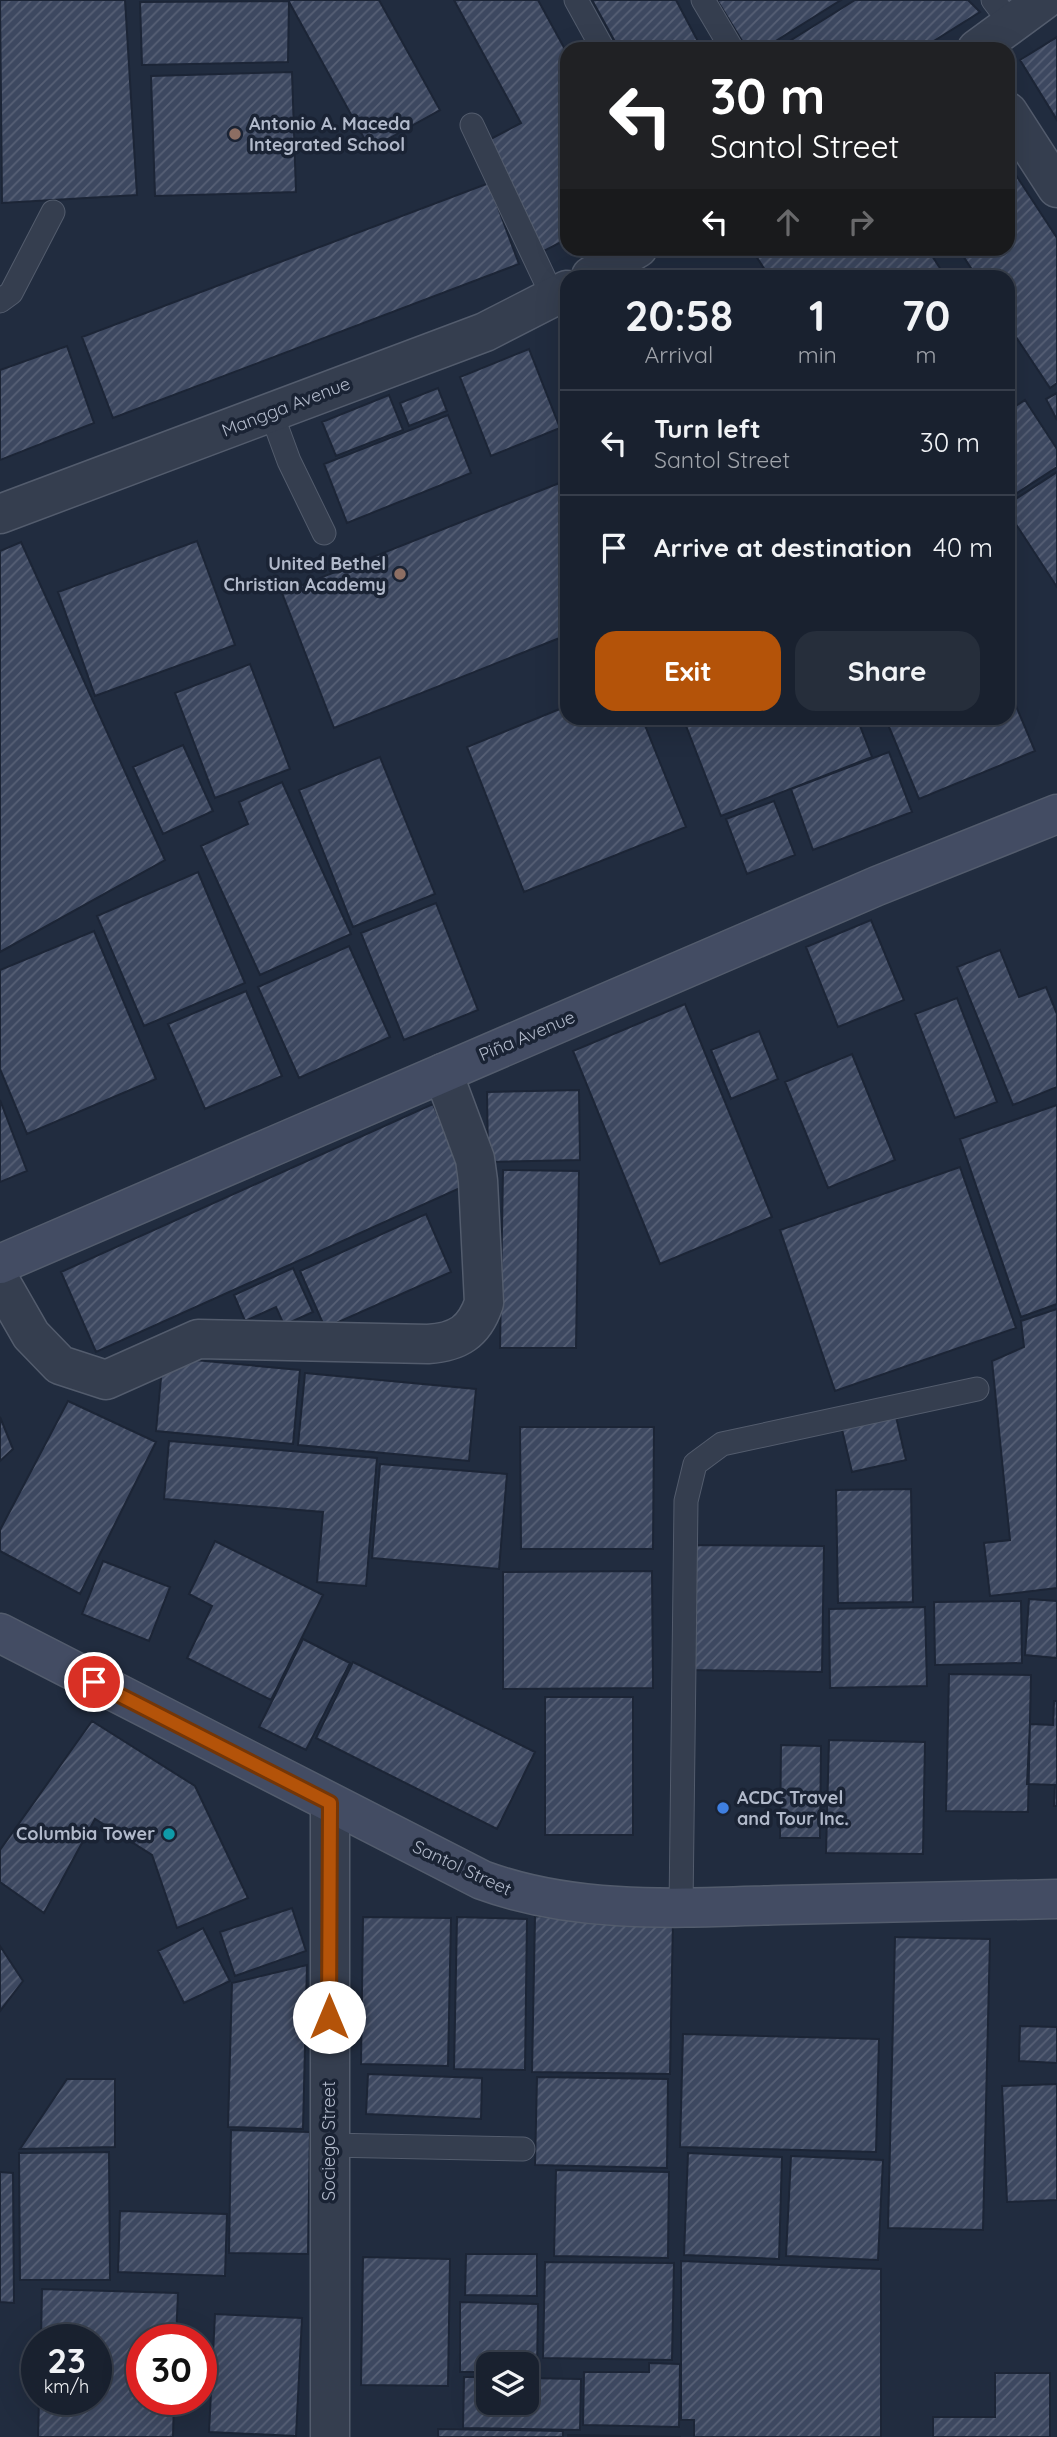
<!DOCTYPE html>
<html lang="en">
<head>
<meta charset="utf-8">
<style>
	body { margin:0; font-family:Quicksand,sans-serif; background:#262e3b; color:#f1f3f6; height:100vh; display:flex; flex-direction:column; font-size:26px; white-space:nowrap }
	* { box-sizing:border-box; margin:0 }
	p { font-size:23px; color:#9fa3aa }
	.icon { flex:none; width:38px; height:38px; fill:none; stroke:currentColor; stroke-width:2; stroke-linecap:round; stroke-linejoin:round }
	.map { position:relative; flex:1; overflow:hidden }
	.details { position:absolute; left:560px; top:270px; width:455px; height:455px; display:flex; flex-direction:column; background:#19212f; border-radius:21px; box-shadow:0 7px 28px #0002,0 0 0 2px #373e4b }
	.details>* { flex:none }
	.top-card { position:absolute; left:560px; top:42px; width:455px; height:214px; border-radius:21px; box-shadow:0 7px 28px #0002,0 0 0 2px #373e4b; background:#202124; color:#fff; overflow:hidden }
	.buttons { position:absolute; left:476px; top:2352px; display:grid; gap:14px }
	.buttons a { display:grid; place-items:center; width:63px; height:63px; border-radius:14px; background:#19212f; box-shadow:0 7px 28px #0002,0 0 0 2px #373e4b; font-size:35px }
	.speed { position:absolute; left:21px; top:2324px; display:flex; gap:14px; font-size:35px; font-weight:700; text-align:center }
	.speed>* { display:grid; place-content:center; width:91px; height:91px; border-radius:50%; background:#19212f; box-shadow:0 7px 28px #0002,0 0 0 2px #373e4b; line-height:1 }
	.speed small { font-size:18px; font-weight:400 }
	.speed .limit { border:10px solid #d22; background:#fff; color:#111 }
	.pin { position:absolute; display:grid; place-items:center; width:60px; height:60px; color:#fff; margin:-30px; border:4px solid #fff; border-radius:50%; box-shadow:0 2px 7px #0007 }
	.me { position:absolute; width:77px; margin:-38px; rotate:0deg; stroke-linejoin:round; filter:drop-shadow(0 0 5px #0008) }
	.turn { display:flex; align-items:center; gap:24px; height:147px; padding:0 35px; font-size:32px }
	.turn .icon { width:91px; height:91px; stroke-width:2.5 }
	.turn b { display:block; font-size:49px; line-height:60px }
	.lanes { display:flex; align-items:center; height:66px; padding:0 35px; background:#0003; justify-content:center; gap:35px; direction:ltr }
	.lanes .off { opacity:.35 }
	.eta { display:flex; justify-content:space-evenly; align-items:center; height:119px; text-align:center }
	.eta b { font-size:42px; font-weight:800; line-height:49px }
	.action { display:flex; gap:14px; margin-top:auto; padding:14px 35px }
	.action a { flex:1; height:80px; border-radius:21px; background:#b45309; color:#fff; font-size:28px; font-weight:800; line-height:80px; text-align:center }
	.action a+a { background:#262e3b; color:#f1f3f6 }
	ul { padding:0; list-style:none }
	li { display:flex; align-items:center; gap:21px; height:105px; padding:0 35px; border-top:2px solid #373e4b }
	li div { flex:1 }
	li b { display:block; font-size:26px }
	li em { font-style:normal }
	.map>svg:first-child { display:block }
	.building { fill:url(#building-hatch); stroke:#1c2536; stroke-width:2 }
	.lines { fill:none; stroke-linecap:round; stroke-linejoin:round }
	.lane-casing { stroke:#535c6d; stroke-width:25 }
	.street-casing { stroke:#535c6d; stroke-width:41 }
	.secondary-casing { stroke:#535c6d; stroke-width:41 }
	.lane { stroke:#353e4f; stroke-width:23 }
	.street { stroke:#353e4f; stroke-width:38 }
	.secondary { stroke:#434c63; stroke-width:38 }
	.route-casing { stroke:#753606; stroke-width:18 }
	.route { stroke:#b45309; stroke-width:12 }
	.education-dot { fill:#8d6e63; stroke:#1a2334; stroke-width:2.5 }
	.shop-dot { fill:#3f7fe0; stroke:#1a2334; stroke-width:2.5 }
	.culture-dot { fill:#0f9aa8; stroke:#1a2334; stroke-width:2.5 }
	.labels { text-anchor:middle; stroke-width:7; stroke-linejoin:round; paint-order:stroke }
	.poi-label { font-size:18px; font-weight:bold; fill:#b1b9ca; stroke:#1a2334; text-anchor:start }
	.street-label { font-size:18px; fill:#b1b9ca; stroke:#1a2334 }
</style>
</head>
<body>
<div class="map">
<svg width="1057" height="2437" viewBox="0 0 1057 2437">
	<defs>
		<pattern id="building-hatch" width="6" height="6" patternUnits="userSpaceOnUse" patternTransform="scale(1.75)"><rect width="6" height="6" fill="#3d4860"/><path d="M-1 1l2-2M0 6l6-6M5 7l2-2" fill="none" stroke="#576075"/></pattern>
	</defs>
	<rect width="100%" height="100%" fill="#212c3f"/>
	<path class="building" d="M0,0H125L137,195L2,203Z
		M379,0L440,110L370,149L288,0Z
		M454,0H538L567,53V239L544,251L485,142L521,123Z
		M592,0H676L702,49H619Z
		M717,0H841L763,49H747Z
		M855,0H968L980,12L921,49H777Z
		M289,1L288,62L142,65L140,2Z
		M1057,37V120L1020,60Z
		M292,72L296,192L155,196L151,76Z
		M1008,163L1057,238V383L1050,388L1008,325V276H976L958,248H1008Z
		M489,183L519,264L113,418L82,337Z
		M762,248H927L945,276H769L754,253Z
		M67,346L94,423L0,460V370Z
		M529,349L560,428L491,456L460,377Z
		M438,388L447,411L409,426L400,403Z
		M1057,393V420L1046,399Z
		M389,395L403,430L336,456L322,422Z
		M1025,400L1057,449V467L1008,499V411Z
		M448,415L471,473L347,523L324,464Z
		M1057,472V587L1008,512V504Z
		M567,480V635L334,728L282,593Z
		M197,541L235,645L95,696L58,592Z
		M21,542L165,860L0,952V551Z
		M250,664L290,769L215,798L175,693Z
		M1008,687L1035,751L919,799L887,722L898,718H1008Z
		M567,706V718H642L686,827L524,892L467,747Z
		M683,718H857L872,757L721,816Z
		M866,718H888L869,725Z
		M183,745L213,811L163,834L133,767Z
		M889,752L912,812L813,850L791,789Z
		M380,757L435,894L353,927L299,790Z
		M282,782L351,934L260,975L201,846L248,824L239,802Z
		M774,801L795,855L747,874L726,819Z
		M198,872L245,983L144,1026L97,916Z
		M436,903L478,1010L404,1040L361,933Z
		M871,920L904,1000L838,1027L806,947Z
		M94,931L156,1079L27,1134L0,1069V970Z
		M349,946L390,1037L299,1078L258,987Z
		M1000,950L1019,997L1046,987L1057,1014V1087L1013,1105L957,967Z
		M246,991L282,1076L205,1109L168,1024Z
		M957,998L997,1102L955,1118L915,1014Z
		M685,1004L772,1217L660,1264L573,1051Z
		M759,1031L778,1079L731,1099L711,1050Z
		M852,1054L895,1160L828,1188L785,1082Z
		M579,1090L580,1160L488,1162L487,1092Z
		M0,1100L27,1171L0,1182Z
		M433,1104L469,1184L96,1352L61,1272Z
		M1057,1105V1304L1021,1317L960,1139Z
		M960,1167L1016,1328L835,1391L780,1230Z
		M503,1170L579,1171L576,1348H500Z
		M426,1214L451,1272L325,1328L300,1271Z
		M293,1268L313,1312L284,1325L276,1307L245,1321L234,1295Z
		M1057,1309V1588L990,1596L984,1543L1010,1540L992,1361L1024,1347L1021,1321Z
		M163,1357L300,1370L293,1444L156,1431Z
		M305,1373L476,1389L469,1461L298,1445Z
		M68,1401L156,1442L80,1594L0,1551V1530Z
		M894,1408L906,1460L852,1472L840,1421Z
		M0,1417L13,1449L0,1461Z
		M520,1427H654L653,1549H521Z
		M169,1441L377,1458L366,1586L317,1582L323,1512L164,1499Z
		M380,1464L507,1474L499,1569L372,1558Z
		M911,1489L913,1602L838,1603L836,1490Z
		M215,1541L323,1595L271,1700L187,1658L212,1606L189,1594Z
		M689,1545L824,1546L822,1672L688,1670Z
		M103,1561L170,1587L149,1641L82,1614Z
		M652,1571L653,1688L503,1689V1572Z
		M1029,1599L1057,1601V1658L1025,1655Z
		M1021,1601L1022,1663L935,1665L934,1602Z
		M925,1607L927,1686L830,1688L829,1609Z
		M303,1639L350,1663L306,1750L259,1727Z
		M353,1662L535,1752L497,1829L316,1738Z
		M949,1674L1031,1675L1028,1812L946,1811Z
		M545,1697H633V1835H545Z
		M1054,1701H1057V1806H1054L1055,1785L1027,1784L1030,1724L1053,1725Z
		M92,1721L195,1786L248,1898L177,1928L152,1855L95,1819L44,1913L0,1882V1850Z
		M829,1740L925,1742L923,1854L826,1853Z
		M781,1745L821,1746L820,1838H780Z
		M292,1908L306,1951L235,1976L220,1932Z
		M535,1916L673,1919L670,2074L532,2072Z
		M363,1917L451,1918L448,2066L361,2064Z
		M457,1917L527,1919L525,2070L454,2069Z
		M203,1928L230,1981L184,2003L158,1951Z
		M895,1937L990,1939L983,2230L888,2228Z
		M0,1946L23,1981L0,2011Z
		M307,1965L303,2129L228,2127L232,1983Z
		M1020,2026L1057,2027V2063L1019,2061Z
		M683,2034L879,2039L876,2152L680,2147Z
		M368,2074L482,2078L481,2119L366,2114Z
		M537,2077L668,2079L667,2168L535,2165Z
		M67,2079H115V2147L20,2149Z
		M1057,2084V2200L1007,2202L1002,2086Z
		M231,2130L310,2132L308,2254L229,2253Z
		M109,2152L110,2280H20L19,2153Z
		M688,2153L782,2157L779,2259L684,2255Z
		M791,2156L883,2160L878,2260L786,2256Z
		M556,2170L669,2172L668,2258L554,2256Z
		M0,2172L13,2173L14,2303L0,2302Z
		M120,2211L227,2214L225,2276L118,2272Z
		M466,2254H537V2296L465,2295Z
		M363,2257L450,2259L448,2386L361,2385Z
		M681,2261L881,2269V2437H694V2420H681Z
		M545,2262L674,2263L672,2360L543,2358Z
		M42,2289L178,2293L176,2340H142V2399H174L173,2437H38L39,2399H96V2340H41Z
		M460,2302L538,2304L537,2373H527V2364H488V2372H460Z
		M215,2314L302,2318L296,2436L209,2432Z
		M649,2363L680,2364L679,2427L583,2425L584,2372H649Z
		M995,2373H1050V2437H933V2417H995Z
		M464,2377H488V2403H527V2378L581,2379L580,2430L463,2428Z
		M438,2429L563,2431V2437H438Z
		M568,2435L681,2437H568Z"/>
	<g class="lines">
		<g class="lane-casing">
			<path id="lane" d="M576,0L603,49
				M703,0L732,49
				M993,0L1012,25
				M472,125L553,297
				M0,301L11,293L53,212
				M271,412L289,461L324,533
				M681,1908L686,1501L695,1464L722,1444L977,1389
				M329,2145L523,2149"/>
		</g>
		<g class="street-casing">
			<path id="street" d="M977,49L1044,0
				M1008,112L1057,188
				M591,276L638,248
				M0,514L485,332L567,290
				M0,1281L31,1335L60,1365L106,1380L198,1339L428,1344C458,1342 474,1332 484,1303L478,1181L475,1159L443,1073
				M330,1803V2437"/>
		</g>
		<g class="secondary-casing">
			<path id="secondary" d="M0,1264L877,886L1057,814
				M0,1633L482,1880C577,1915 681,1908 781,1905C873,1903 965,1901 1057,1899"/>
		</g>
		<use href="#lane" class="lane"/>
		<use href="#street" class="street"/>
		<use href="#secondary" class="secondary"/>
	</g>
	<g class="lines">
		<g class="route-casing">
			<path id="route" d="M94,1682L330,1803L329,2017"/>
		</g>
		<use href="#route" class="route"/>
	</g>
	<g class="education-dot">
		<circle cx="235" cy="134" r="7"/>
		<circle cx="400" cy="574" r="7"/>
	</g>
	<circle class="shop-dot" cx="723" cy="1808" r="7"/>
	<circle class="culture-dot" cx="169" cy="1834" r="7"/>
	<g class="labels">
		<g class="poi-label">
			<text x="249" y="130">Antonio A. Maceda<tspan x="249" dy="21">Integrated School</tspan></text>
			<text x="386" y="570" text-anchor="end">United Bethel<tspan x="386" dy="21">Christian Academy</tspan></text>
			<text x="737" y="1804">ACDC Travel<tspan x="737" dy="21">and Tour Inc.</tspan></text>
			<text x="155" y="1840" text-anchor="end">Columbia Tower</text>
		</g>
		<g class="street-label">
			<text transform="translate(286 407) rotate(-21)" y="6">Mangga Avenue</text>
			<text transform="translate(527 1036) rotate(-23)" y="6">Piña Avenue</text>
			<text transform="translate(462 1868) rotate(25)" y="6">Santol Street</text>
			<text transform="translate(329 2141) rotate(-90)" y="6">Sociego Street</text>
		</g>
	</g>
</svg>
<div class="buttons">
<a><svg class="icon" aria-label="layers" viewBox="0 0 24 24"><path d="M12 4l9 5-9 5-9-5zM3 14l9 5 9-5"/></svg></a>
</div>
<div class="speed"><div>23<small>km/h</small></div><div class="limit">30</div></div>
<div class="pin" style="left:94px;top:1682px;background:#d93025"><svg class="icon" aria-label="arrive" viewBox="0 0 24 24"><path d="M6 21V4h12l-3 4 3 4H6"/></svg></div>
<svg class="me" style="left:329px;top:2017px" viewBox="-20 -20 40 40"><circle r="19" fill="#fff"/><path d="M0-13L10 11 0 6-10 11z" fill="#b45309"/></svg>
<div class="top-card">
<div class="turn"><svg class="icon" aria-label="left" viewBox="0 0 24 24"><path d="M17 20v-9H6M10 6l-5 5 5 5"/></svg><div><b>30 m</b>Santol Street</div></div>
<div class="lanes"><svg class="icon" aria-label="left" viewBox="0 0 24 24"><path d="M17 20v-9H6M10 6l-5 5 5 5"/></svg><svg class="icon off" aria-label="ahead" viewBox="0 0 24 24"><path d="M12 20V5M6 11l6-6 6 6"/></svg><svg class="icon off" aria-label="right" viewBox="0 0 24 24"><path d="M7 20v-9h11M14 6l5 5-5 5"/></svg></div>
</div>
<section class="details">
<div class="eta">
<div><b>20:58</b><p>Arrival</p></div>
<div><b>1</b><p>min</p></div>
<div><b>70</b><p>m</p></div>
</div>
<ul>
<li><svg class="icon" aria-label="left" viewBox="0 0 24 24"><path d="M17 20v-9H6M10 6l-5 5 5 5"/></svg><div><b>Turn left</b><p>Santol Street</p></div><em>30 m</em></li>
<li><svg class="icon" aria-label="arrive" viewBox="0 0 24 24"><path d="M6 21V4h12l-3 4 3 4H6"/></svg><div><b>Arrive at destination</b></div><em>40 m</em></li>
</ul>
<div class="action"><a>Exit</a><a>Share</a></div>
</section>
</div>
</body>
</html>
